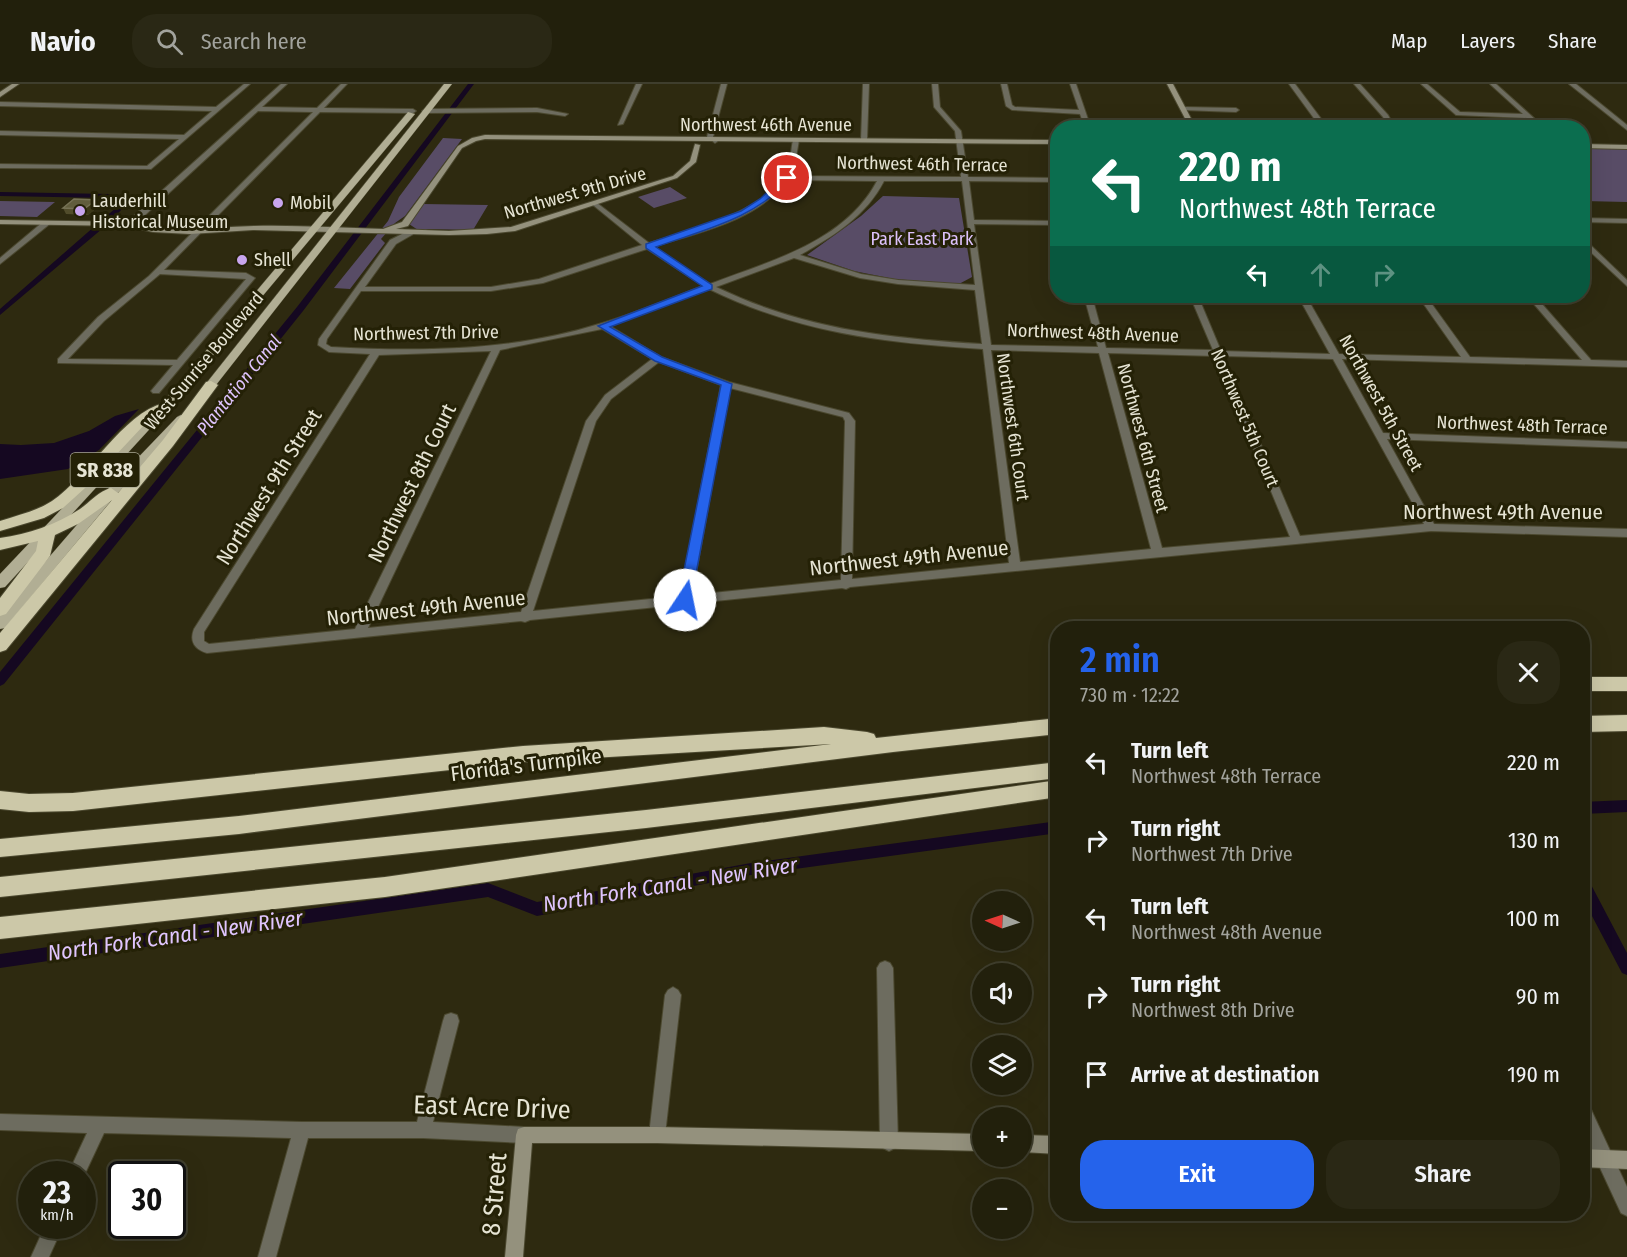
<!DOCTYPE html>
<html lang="en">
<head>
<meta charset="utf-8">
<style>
	body { margin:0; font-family:"Fira Sans Condensed",sans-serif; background:#2a2815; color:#f1f3f6; height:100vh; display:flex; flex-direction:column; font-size:22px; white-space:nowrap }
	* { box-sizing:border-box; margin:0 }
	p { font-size:20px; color:#a2a39d }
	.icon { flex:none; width:33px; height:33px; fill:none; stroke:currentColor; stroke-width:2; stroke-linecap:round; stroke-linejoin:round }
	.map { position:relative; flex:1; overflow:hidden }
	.side { position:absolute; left:1050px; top:537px; width:540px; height:600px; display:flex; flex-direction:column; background:#22200c; border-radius:24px; box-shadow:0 6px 24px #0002,0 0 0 2px #3f3e2d }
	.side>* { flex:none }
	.banner { position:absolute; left:1050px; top:36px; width:540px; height:183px; border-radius:24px; box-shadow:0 6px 24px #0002,0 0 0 2px #3f3e2d; background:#0b6e4f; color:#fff; overflow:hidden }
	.needle { width:39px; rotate:273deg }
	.controls { position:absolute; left:972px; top:807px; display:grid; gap:12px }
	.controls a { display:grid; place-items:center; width:60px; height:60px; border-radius:50%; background:#22200c; box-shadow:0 6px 24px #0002,0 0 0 2px #3f3e2d; font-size:30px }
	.speed { position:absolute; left:18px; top:1077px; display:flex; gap:12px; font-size:30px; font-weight:700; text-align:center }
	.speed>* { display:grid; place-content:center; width:78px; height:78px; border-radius:50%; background:#22200c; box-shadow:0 6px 24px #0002,0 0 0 2px #3f3e2d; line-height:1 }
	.speed small { font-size:15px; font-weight:400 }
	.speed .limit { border:3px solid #111; border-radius:9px; background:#fff; color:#111 }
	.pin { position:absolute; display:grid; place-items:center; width:51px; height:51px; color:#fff; margin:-26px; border:3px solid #fff; border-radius:50%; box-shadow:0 2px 6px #0007 }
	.me { position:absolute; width:66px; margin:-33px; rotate:11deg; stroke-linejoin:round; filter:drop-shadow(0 0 4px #0008) }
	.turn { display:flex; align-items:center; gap:21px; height:126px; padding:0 30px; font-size:27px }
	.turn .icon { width:78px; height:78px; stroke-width:2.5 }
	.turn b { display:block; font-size:42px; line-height:51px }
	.lanes { display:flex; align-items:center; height:57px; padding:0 30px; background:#0003; justify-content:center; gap:30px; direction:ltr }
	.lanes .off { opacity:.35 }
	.round { display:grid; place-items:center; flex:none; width:63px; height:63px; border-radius:24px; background:#2a2815 }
	.overview { display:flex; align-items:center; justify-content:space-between; height:102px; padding:0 30px }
	h1 { font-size:36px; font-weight:600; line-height:45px; color:#2563eb }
	.cta { display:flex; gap:12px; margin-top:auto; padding:12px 30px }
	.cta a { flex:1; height:69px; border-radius:24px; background:#2563eb; color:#fff; font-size:24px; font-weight:600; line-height:69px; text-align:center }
	.cta a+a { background:#2a2815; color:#f1f3f6 }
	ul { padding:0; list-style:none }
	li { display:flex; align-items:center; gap:18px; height:78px; padding:0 30px }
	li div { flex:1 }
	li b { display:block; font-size:22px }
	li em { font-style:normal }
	header { display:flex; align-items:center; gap:36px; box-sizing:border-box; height:84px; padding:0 30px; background:#22200c; border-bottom:2px solid #3f3e2d }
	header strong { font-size:28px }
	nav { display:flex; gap:33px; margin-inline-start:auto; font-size:21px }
	.search { width:420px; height:54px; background:#2a2815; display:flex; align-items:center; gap:15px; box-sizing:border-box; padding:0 21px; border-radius:24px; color:#a2a39d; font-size:22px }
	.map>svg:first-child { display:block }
	.green { fill:#584c66 }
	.water { fill:#150821 }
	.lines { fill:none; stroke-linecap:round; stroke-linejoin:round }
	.canal { fill:#150821; fill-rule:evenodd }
	.street-casing { stroke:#4b482f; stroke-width:2 }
	.secondary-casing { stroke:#4b482f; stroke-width:2 }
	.primary-casing { stroke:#4b482f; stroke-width:1 }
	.highway-casing { stroke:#4b482f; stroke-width:2 }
	.street { fill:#6d6c5f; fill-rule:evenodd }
	.secondary { fill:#94917d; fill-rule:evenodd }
	.primary { fill:#b1ae94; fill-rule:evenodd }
	.highway { fill:#ccc8a8; fill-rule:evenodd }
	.wall { fill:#514c2b }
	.shaded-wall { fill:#3c3818 }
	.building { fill:#615d3d; stroke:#767255; stroke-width:1.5 }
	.route { fill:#2563eb; stroke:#184099; stroke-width:1.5 }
	.poi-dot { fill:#c8a5ee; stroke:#242106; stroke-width:2 }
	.labels { text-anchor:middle; stroke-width:6; stroke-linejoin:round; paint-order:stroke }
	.far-street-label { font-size:18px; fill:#e6e4d4; stroke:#242106 }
	.far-poi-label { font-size:18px; fill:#e6e4d4; stroke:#242106; text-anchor:start }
	.far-park-label { font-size:18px; fill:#ddc2fc; stroke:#242106 }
	.far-water-label { font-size:18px; font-style:italic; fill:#e0c5ff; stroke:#242106 }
	.shield { fill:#242106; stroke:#acaa96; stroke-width:1.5 }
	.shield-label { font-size:20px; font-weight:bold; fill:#e6e4d4 }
	.street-label { font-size:21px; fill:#e6e4d4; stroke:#242106 }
	.water-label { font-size:22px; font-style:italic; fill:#e0c5ff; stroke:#242106 }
	.near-street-label { font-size:26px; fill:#e6e4d4; stroke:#242106 }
</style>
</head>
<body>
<header>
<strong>Navio</strong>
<div class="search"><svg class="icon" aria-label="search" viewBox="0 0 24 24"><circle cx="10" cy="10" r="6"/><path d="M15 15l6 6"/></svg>Search here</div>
<nav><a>Map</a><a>Layers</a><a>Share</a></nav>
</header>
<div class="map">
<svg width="1627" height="1173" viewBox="0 0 1627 1173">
	<rect width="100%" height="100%" fill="#2e2a10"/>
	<path class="green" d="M443,54L462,55L405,132L395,139L381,155L385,159L350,205L334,204L388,137L399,113Z
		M1582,65H1627V118L1583,117Z
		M670,103L687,114L654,124L638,113Z
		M883,112L959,114L972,193L959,200L894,195L854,187L807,171L861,132Z
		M0,117L55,118L37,133L0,132Z
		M423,120L488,121L473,146L428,145L421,148L409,140Z"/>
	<path class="water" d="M139,325L99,366L68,385L0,395V360L21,361L54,359L89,347L115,332Z"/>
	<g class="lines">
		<path class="canal" d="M468,0H474L303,227L4,600L0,602V588L297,223Z
			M0,108L109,110L120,113L125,118L122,125L109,139L0,231V225L103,135L117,123L118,118L109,114L0,112Z
			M1627,716V728L1582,730V718Z
			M1058,737V749L751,791L537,832L488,813L0,884V870L488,799L537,818L751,779Z
			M1582,792L1587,793L1627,869V891L1622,889L1582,813Z"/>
		<g class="street-casing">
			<path id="street" d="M244,0H250L151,85L0,84V80L147,82L179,55L0,51V47L184,51L212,27L0,22V18L216,23Z
				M281,0H287L262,23L317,24L341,0H347L324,24L413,25L416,27L413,29L320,28L164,186L246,189L255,194L159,309H153L151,307L173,281L58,279V275L98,233L149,192L313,28L258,27L132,143H126V139ZM160,190L246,195L177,276L68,275L104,237Z
				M636,0H642L623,40L618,41Z
				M721,0H727L713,53L718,57L715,59L707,53Z
				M863,0H869L867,56L864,58L861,56Z
				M932,0H938L940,23L961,47L968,93L1058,94V98L969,97L974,136L1058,137V141L974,140L991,261L1098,263L1084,212H1092L1106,264L1213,266L1190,212H1198L1221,267L1330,270L1298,212H1306L1339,270L1461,273L1418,212H1426L1470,273L1582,276L1527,212H1535L1591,276L1627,277V283L1342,275L1383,349L1627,358V364L1387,355L1434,440L1627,445V453L1431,447L850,503L846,505L842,504L530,536L525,538L521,537L207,569C195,565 189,558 194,545L370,270L329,268L318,261L319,255L390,156L410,146L417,148L396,160L365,203H491L539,195L642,161L593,121V119H597L649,159C687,147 774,126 788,84C791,75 791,65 793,56L796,54L799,56L794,85L790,92L961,93L955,47L934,23ZM787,96L877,97C845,158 770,177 710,200L653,163C699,148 758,137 787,96ZM884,97H962L975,201L898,196L861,190L800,171C834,152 866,132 884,97ZM647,165L703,202C669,215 634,230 599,240C513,267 420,268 331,263L326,260L327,255L361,207H491L543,199ZM794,174L860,194L898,200L975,206L982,260C886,254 803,245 716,203ZM709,205C799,249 884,259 983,265L1009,479L852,495L855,337L849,329L729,298L661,273L610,242ZM602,245L652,275L605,311L586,337L521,528L368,544L500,266ZM991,266L1099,269L1151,465L1020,478ZM491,267L355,545L209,560L204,557V548L379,271ZM1108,269L1215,272L1290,453L1162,464ZM1223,272L1333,275L1424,440L1300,452ZM659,278L721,301L680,512L533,527L596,337L611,315ZM730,304L843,333L845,337L841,496L692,511Z
				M1001,0H1007L1012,21L1015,23L1079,26L1070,0H1076L1091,44H1085L1080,30L1012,26L1006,22Z
				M1289,0H1295L1328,44H1321Z
				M1354,0H1360L1388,31L1395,44H1389L1383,33Z
				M1421,0H1427L1460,28L1523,30L1490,0H1496L1545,44H1538L1527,34L1456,31Z
				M1569,0H1576L1627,41V46Z
				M1184,23L1236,24L1239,26L1236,28L1182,26Z
				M537,24L568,30L565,32L537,28L425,29L422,27L425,25Z
				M1582,134L1627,135V139L1582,138Z
				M44,137L51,139L0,180V174Z
				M1582,153L1627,196V202L1582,160Z
				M885,877L890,879L893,884L898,1058L895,1064L889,1067L883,1064L880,1058L877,884L880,879Z
				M673,903L678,906L681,911L665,1051L663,1057L657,1059L651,1057L649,1051L665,911L668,906Z
				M451,929L457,931L459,937L433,1038L524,1043L530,1045L532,1051L530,1057L524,1059L423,1054H308L276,1173H258L291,1054L104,1049L82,1096V1090H68L87,1049L0,1046V1030L302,1038H417L443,937L445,931Z
				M1582,1017L1588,1019L1627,1103V1132L1621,1129L1582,1045Z
				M45,1142H63L49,1173H31Z"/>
		</g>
		<g class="secondary-casing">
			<path id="secondary" d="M12,0H19L0,13V8Z
				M1167,0H1173L1196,44H1190Z
				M485,51L1058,56V60L485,55L476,57L462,64L408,142L396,145L449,147L511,143L673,92L690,77L695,60L700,61L696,78L677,94L515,147L487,150L449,151L253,146L190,150L153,148L126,142L0,140V136L137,138L141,140L140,142C179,148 216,143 254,142C297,141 341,144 383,145L402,138L458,62L472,54Z
				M1582,60L1627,61V65L1582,64Z
				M524,1043H657L982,1050V1067L657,1059H532L523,1173H505L516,1051L518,1045Z
				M1022,1051L1058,1052V1070L1022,1068Z
				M1582,1065L1627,1067V1085L1582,1083Z"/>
		</g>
		<g class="primary-casing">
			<path id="primary" d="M444,0H452L205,315H197V311Z
				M408,28L415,30L168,325L5,503L0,504V490L160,321Z
				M181,331L187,335L185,337L115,412L5,544L0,545V530L107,406L177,333Z"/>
		</g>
		<g class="highway-casing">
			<path id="highway" d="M211,297L218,301L173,362L6,566L0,568V549L112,416L78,440L55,451L50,472L6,530L0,532V514L36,467L38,457L0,466V454C29,450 55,441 80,425C90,418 99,407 111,404L118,409L163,356L206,298Z
				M164,319L171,323L169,326L144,341L85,404L63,424L44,434L0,447V437C18,431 37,427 52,417C89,392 123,329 164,319Z
				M1582,593H1627V607H1582Z
				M1627,631V647L1582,648V632Z
				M1058,634V650L893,668L239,750L0,773V755L239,732L831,660L523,678L73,727L29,728L0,725V707L29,710L73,709L523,662L824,643L867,648L874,650L876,654Z
				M1058,678V694L646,744L0,813V793L646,726Z
				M1058,696V713L385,813L0,855V833L385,793Z"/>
		</g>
		<use href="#street" class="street"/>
		<use href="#secondary" class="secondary"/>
		<use href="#primary" class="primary"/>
		<use href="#highway" class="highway"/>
	</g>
	<path class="wall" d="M99,122L88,131L66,130L63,124Z"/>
	<path class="shaded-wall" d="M96,116L99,122L88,131L84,125Z"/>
	<path class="building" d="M74,115L96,116L84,125L63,124Z"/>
	<path class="route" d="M784,92L791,94C755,135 706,145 656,163L712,201V205L610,243L662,273L732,300L691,516L685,521L678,516L721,301L655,277L598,242L702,202L646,164V160L741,127L760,115Z"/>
	<g class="poi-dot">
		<circle cx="278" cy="119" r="6"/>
		<circle cx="80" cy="127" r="6"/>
		<circle cx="242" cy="176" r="6"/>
	</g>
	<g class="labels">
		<g class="far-street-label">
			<text x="766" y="47">Northwest 46th Avenue</text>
			<text transform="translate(922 80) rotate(1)" y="6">Northwest 46th Terrace</text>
			<text transform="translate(575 109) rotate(-16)" y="6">Northwest 9th Drive</text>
			<text transform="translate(426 249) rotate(-1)" y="6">Northwest 7th Drive</text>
			<text transform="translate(1093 249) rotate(2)" y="6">Northwest 48th Avenue</text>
			<text transform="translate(204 277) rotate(-50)" y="6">West Sunrise Boulevard</text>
			<text transform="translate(1381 319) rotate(61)" y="6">Northwest 5th Street</text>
			<text transform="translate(1245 334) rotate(67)" y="6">Northwest 5th Court</text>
			<text transform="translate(1522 341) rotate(2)" y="6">Northwest 48th Terrace</text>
			<text transform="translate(1013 343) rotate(82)" y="6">Northwest 6th Court</text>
			<text transform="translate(1143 354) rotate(75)" y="6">Northwest 6th Street</text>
		</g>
		<g class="far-poi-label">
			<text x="92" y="123">Lauderhill<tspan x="92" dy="21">Historical Museum</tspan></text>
			<text x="290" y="125">Mobil</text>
			<text x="254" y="182">Shell</text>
		</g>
		<g class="far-park-label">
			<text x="922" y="161">Park East Park</text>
		</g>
		<g class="far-water-label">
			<text transform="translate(239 301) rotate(-51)" y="6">Plantation Canal</text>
		</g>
		<rect class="shield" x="70.5" y="369" width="69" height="34" rx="4.5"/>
		<g class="shield-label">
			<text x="105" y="393">SR 838</text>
		</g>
		<g class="street-label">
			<text transform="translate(412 399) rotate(-64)" y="7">Northwest 8th Court</text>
			<text transform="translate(269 403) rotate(-58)" y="7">Northwest 9th Street</text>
			<text x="1503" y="435">Northwest 49th Avenue</text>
			<text transform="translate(909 474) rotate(-6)" y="7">Northwest 49th Avenue</text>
			<text transform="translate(426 524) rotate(-6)" y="7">Northwest 49th Avenue</text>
			<text transform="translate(526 681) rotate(-7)" y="7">Florida's Turnpike</text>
		</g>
		<g class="water-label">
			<text transform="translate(670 800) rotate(-9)" y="8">North Fork Canal - New River</text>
			<text transform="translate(175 851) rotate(-8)" y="8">North Fork Canal - New River</text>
		</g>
		<g class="near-street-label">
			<text transform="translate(492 1023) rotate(2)" y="9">East Acre Drive</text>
			<text transform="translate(494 1110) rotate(-85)" y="9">8 Street</text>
		</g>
	</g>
</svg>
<div class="controls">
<a><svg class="needle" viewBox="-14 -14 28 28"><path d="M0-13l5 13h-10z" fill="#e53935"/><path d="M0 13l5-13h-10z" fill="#a2a39d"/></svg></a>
<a><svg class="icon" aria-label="sound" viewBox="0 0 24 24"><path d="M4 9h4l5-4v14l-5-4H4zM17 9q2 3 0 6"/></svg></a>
<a><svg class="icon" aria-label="layers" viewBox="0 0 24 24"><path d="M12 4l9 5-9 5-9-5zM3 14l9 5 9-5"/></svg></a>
<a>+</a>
<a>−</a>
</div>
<div class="speed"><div>23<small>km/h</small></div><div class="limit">30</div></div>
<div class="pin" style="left:787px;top:94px;background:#d93025"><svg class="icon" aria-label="arrive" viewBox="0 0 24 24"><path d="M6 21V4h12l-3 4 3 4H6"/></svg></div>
<svg class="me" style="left:685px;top:516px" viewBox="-20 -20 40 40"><circle r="19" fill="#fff"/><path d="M0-13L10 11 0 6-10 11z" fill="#2563eb"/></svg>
<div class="banner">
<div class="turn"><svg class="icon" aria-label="left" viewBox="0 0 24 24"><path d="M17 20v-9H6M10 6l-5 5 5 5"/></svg><div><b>220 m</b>Northwest 48th Terrace</div></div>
<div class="lanes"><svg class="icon" aria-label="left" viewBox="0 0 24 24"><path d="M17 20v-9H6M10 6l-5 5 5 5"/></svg><svg class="icon off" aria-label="ahead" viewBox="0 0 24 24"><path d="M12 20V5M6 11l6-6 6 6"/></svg><svg class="icon off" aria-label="right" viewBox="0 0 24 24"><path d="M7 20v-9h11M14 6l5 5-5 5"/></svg></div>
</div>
<section class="side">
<div class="overview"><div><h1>2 min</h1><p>730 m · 12:22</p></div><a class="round"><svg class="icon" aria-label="close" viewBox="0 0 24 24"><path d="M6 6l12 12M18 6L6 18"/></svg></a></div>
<ul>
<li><svg class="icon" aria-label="left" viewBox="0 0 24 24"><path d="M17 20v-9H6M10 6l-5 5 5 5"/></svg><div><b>Turn left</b><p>Northwest 48th Terrace</p></div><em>220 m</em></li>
<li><svg class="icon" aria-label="right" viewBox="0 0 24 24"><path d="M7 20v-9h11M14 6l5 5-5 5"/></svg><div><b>Turn right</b><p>Northwest 7th Drive</p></div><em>130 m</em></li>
<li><svg class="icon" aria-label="left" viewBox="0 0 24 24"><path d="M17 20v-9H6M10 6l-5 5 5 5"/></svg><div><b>Turn left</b><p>Northwest 48th Avenue</p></div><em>100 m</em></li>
<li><svg class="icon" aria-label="right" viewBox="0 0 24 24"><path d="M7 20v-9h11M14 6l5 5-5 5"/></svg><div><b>Turn right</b><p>Northwest 8th Drive</p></div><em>90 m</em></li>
<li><svg class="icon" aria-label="arrive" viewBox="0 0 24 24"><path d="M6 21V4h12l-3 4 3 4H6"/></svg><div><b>Arrive at destination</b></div><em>190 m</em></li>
</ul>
<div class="cta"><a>Exit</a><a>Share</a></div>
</section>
</div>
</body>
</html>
